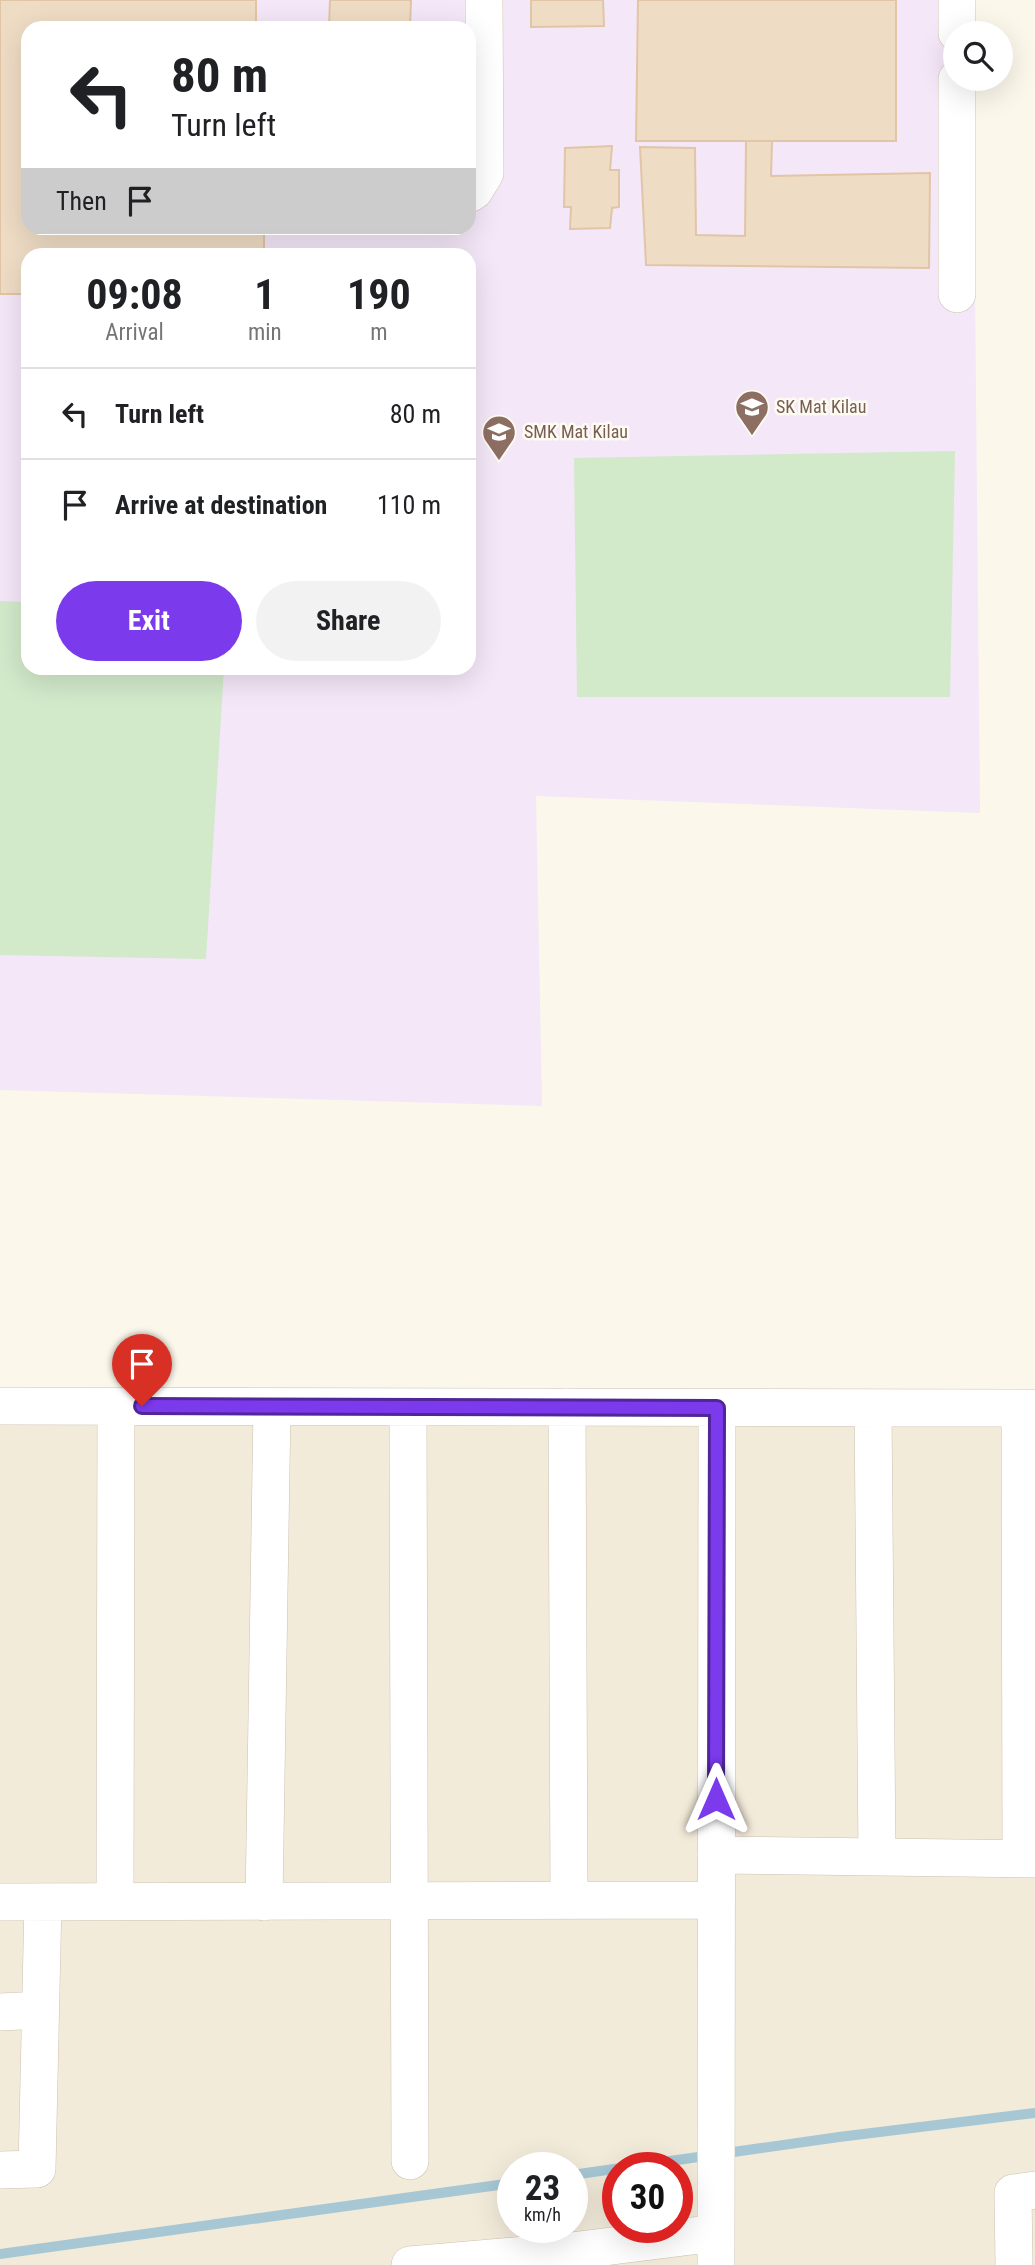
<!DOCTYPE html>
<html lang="en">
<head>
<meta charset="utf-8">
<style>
	body { margin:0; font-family:"Roboto Condensed",sans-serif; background:#f2f2f2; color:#202124; height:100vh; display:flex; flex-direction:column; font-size:26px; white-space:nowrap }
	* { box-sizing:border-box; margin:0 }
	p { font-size:23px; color:#757577 }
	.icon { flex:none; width:38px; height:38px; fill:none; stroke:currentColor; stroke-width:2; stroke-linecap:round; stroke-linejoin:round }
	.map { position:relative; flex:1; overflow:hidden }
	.panel { position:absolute; left:21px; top:248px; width:455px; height:427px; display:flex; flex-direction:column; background:#fff; border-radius:21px; box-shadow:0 7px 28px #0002 }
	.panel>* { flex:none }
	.guide { position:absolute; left:21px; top:21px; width:455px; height:214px; border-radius:21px; box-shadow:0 7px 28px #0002; background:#fff; color:#202124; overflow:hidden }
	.controls { position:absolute; left:943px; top:21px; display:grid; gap:14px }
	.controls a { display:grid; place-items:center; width:70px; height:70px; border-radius:50%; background:#fff; box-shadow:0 7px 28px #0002; font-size:35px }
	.speed { position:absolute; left:497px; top:2152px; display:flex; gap:14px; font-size:35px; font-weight:700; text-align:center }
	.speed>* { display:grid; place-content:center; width:91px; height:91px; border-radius:50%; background:#fff; box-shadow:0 7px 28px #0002; line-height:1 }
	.speed small { font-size:18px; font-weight:400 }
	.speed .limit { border:10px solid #d22; background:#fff; color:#111 }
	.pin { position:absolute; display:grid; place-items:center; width:60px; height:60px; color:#fff; margin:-72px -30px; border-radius:50% 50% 50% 0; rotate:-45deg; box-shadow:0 0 7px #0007 }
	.pin .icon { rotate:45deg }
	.me { position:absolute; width:77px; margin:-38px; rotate:0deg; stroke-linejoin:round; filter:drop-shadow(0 0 5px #0008) }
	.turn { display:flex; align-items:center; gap:24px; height:147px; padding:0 35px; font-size:32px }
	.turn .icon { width:91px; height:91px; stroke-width:2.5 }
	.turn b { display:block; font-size:49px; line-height:60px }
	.then { display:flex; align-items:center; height:66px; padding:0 35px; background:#0003; gap:14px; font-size:26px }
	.eta { display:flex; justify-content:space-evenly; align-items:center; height:119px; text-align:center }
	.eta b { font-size:42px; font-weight:700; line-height:49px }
	.action { display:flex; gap:14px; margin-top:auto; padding:14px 35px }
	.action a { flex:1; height:80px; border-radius:42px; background:#7c3aed; color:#fff; font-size:28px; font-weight:700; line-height:80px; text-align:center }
	.action a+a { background:#f2f2f2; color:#202124 }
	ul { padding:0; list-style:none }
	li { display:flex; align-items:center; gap:21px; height:91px; padding:0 35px; border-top:2px solid #e0e0e0 }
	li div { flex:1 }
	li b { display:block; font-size:26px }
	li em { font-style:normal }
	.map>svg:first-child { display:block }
	.residential { fill:#f3ebda; fill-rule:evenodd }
	.education { fill:#f4e7f8; fill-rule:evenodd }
	.green { fill:#d2e9ca }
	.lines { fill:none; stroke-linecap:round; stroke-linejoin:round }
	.stream { stroke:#a7c7d5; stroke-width:10 }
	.building { fill:#efdcc5; stroke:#e0c5a6; stroke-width:2 }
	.minor-casing { stroke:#cdc1b1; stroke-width:38 }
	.minor { stroke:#fff; stroke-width:37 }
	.route-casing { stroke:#51269a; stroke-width:18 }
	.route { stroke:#7c3aed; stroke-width:12 }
	.labels { text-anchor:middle; stroke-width:5; stroke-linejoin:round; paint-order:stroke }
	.education-label { font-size:18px; fill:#785e54; stroke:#fefbf2; text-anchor:start }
</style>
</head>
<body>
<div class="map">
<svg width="1035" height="2265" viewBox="0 0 1035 2265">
	<rect width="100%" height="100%" fill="#fbf7eb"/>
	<path class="residential" d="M0,1387L1035,1390V2265H0ZM513,2168H572V2228H513ZM618,2168H677V2228H618Z"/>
	<path class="education" d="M0,0H972L956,33V79H973L980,813L536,796L542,1106L0,1090ZM28,28H469V228H28ZM28,256H469V668H28Z"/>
	<path class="green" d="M955,451L950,697H577L574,458Z
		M0,601L28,602V668L224,669L206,959L0,955Z"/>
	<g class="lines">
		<path class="stream" d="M572,2175L839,2137L1035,2113
			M0,2254L513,2183"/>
	</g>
	<path class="building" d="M0,0H256V28H28V228H264V256H28V294H0Z
		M330,0H411L410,28H329Z
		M531,0H603L604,26L531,27Z
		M638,0H896V141H636Z
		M746,141H772L771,176L930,173L929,268L646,265L640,147L695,148L696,235L745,236Z
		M612,146L610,170H619V207L612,208L610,228L570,229L571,207H564L565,148Z"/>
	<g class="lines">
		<g class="minor-casing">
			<path id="minor" d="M957,33V0
				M469,194L474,191L485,173L484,0
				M957,294V79
				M0,1406L1035,1408
				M408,1407L410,2161
				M567,1407L569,1900
				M873,1408L877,1857
				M1020,1408L1021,1859
				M716,1855L1035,1859
				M0,1902L716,1900
				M115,1902L116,1406
				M264,1902L272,1407
				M0,2012L40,2010
				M0,2170L37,2169L43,1902
				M410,2265L571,2251L716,2233
				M716,2265L717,1408
				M1014,2265L1013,2193L1035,2190"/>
		</g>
		<use href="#minor" class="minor"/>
	</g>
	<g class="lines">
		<g class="route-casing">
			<path id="route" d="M142,1406L717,1408L716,1799"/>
		</g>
		<use href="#route" class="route"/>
	</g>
	<defs>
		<g id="school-pin" transform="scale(1.75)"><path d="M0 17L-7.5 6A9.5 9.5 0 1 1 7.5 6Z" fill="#8d6e63" stroke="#fefbf2"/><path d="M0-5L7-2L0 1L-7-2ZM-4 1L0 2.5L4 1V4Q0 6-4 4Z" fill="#fff"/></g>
	</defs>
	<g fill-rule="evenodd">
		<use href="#school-pin" x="752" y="407"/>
		<use href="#school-pin" x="499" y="432"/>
	</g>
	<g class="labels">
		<g class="education-label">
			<text x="776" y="413">SK Mat Kilau</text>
			<text x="524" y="438">SMK Mat Kilau</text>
		</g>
	</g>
</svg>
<div class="controls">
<a><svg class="icon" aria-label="search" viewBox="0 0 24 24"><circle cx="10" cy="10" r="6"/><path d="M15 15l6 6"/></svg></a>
</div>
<div class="speed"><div>23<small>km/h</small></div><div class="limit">30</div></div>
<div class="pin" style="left:142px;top:1406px;background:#d93025"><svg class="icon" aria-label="arrive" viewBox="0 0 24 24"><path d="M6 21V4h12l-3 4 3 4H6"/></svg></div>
<svg class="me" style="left:716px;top:1799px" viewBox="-20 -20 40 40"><path d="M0-17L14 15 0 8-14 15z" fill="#7c3aed" stroke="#fff" stroke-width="4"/></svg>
<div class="guide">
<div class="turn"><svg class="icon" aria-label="left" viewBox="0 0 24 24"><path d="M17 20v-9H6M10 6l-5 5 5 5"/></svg><div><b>80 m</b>Turn left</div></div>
<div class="then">Then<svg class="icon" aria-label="arrive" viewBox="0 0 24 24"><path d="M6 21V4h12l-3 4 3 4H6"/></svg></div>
</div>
<section class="panel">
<div class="eta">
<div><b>09:08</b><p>Arrival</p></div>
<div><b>1</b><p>min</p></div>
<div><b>190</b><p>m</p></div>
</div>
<ul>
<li><svg class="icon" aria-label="left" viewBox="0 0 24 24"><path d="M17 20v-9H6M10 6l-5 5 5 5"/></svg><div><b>Turn left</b></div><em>80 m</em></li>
<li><svg class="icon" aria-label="arrive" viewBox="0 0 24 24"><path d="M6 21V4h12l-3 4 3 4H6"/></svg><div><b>Arrive at destination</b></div><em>110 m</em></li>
</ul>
<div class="action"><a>Exit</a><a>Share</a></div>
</section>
</div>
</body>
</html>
